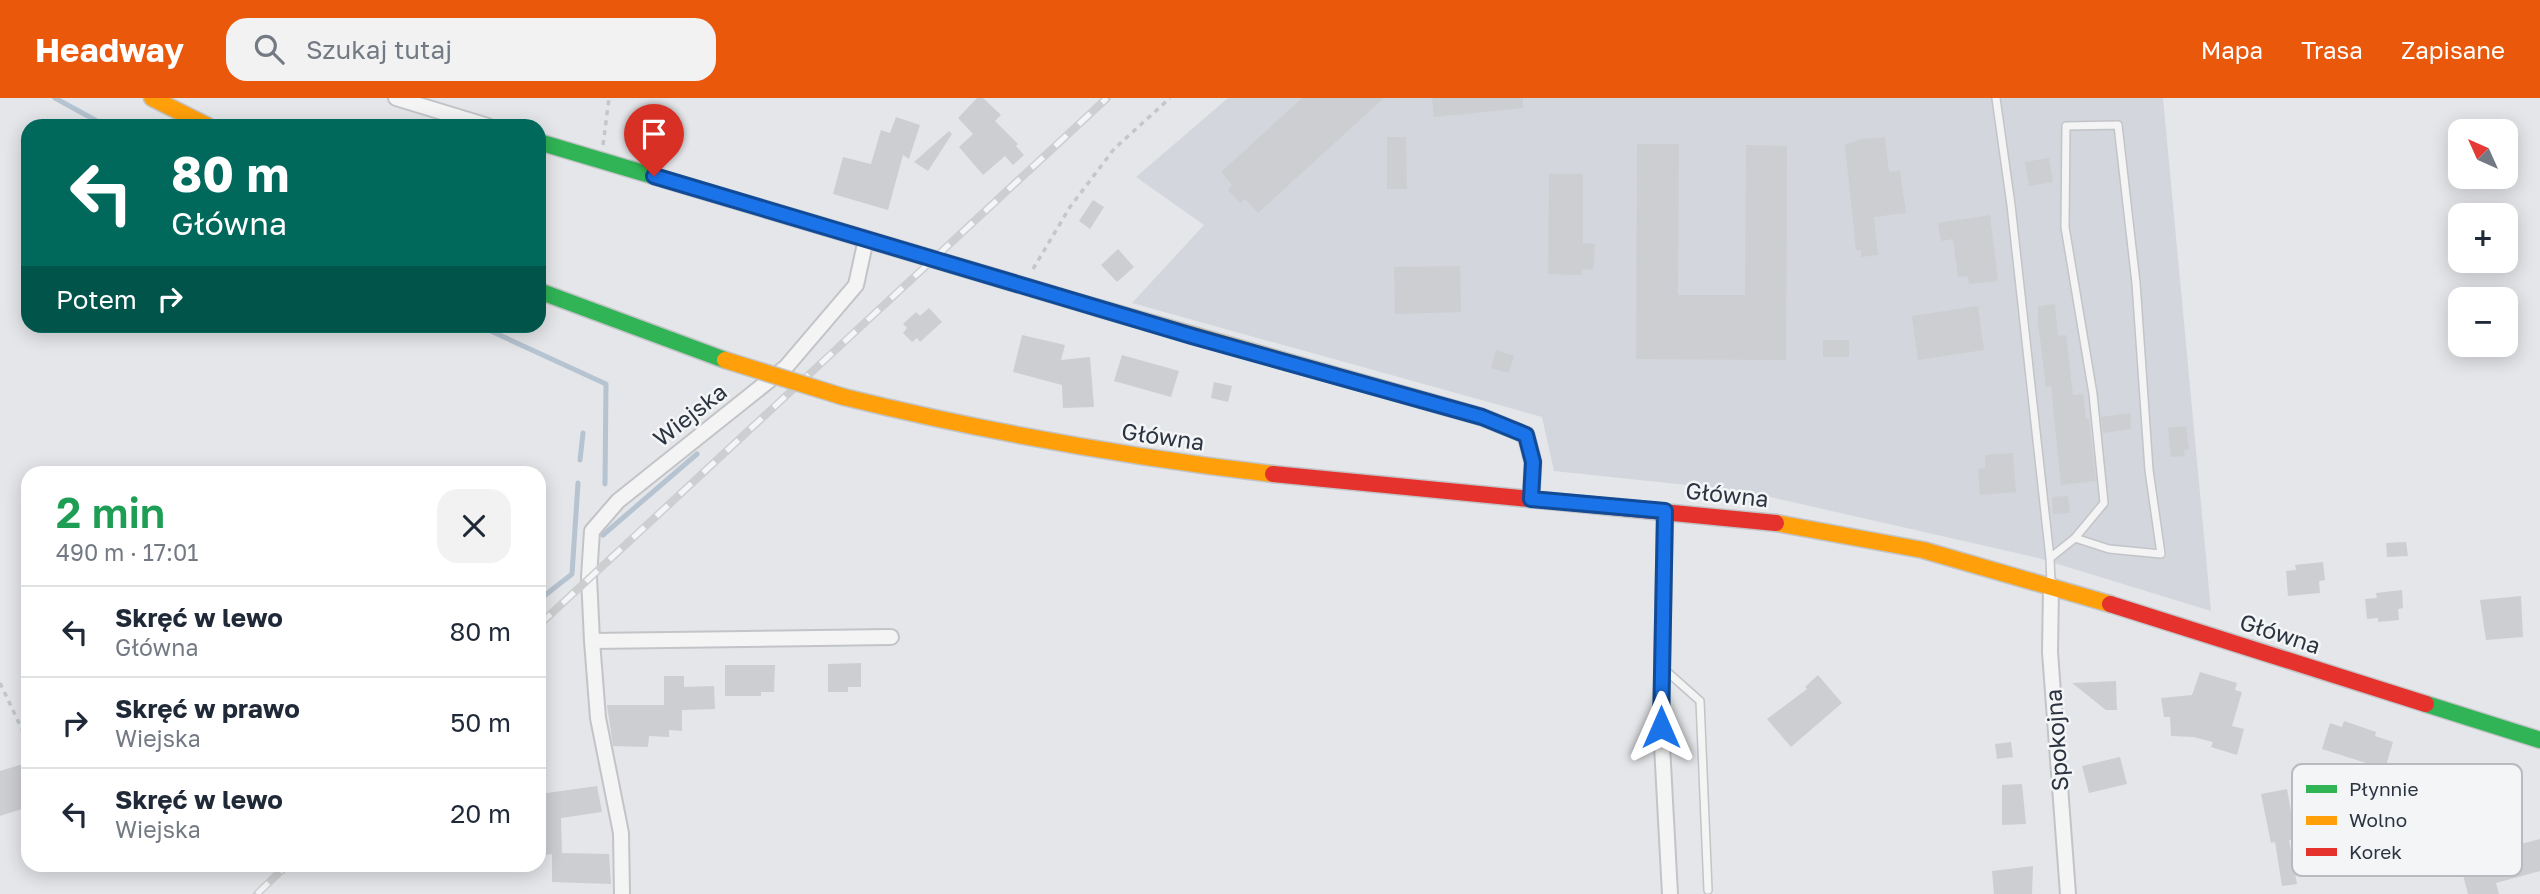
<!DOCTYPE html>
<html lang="pl">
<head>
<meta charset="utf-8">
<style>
	body { margin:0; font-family:"Golos Text",sans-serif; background:#f2f2f3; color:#1f2937; height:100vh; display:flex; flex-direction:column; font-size:26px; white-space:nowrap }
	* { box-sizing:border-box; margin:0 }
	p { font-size:23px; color:#747a83 }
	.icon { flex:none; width:38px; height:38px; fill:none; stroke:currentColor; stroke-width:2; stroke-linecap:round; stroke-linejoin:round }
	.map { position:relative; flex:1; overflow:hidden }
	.panel { position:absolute; left:21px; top:368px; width:525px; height:406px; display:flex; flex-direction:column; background:#fff; border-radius:21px; box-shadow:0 4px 18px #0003 }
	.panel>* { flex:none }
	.hud { position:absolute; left:21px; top:21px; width:525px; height:214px; border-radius:21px; box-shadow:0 4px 18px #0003; background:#00695c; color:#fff; overflow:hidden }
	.needle { width:46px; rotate:315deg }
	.fabs { position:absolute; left:2448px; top:21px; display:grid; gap:14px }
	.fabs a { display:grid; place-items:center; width:70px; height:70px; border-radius:14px; background:#fff; box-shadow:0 4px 18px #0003; font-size:35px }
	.pin { position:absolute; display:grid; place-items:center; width:60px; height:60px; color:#fff; margin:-72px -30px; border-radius:50% 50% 50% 0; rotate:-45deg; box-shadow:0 0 7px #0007 }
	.pin .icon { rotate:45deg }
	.me { position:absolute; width:77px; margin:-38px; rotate:0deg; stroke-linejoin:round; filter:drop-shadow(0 0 5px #0008) }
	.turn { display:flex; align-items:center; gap:24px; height:147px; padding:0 35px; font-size:32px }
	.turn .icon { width:91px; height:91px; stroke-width:2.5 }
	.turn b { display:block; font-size:49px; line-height:60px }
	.then { display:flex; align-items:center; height:66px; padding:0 35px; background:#0003; gap:14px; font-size:26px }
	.round { display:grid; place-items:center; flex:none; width:74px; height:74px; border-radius:21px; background:#f2f2f3 }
	.overview { display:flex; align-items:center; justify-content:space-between; height:119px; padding:0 35px }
	h1 { font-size:42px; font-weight:600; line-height:52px; color:#1e9e55 }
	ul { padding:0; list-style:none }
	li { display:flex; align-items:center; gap:21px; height:91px; padding:0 35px; border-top:2px solid #e0e1e3 }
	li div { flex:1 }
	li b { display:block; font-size:26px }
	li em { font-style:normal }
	header { display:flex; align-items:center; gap:42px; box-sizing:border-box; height:98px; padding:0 35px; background:#ea580c; color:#fff }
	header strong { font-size:33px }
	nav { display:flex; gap:38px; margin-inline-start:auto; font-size:24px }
	.search { width:490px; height:63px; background:#f2f2f3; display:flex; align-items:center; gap:18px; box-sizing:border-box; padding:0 24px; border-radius:21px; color:#747a83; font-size:26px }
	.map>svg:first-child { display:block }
	.built { fill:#d3d6dc }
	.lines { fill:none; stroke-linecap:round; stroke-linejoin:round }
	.stream { stroke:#b6c3d0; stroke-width:5 }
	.building { fill:#cdced1 }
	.lane-casing { stroke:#c2c4c7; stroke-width:10 }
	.street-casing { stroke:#c2c4c7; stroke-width:18 }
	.fast-casing { stroke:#c2c4c7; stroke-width:19 }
	.slow-casing { stroke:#c2c4c7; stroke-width:19 }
	.jam-casing { stroke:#c2c4c7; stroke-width:19 }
	.path { stroke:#c4c7c9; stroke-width:3.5; stroke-dasharray:5 5; stroke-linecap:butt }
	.lane { stroke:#f4f4f5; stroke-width:7 }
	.street { stroke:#f4f4f5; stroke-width:14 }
	.fast { stroke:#30b455; stroke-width:16 }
	.slow { stroke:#ff9f0a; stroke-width:16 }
	.jam { stroke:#e5322d; stroke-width:16 }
	.rail-casing { stroke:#cdced0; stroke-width:8 }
	.rail { stroke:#f3f5f7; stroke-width:5; stroke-dasharray:16; stroke-linecap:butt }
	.slow-bridge-casing { stroke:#c2c4c7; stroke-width:19; stroke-linecap:butt }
	.slow-bridge { stroke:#ff9f0a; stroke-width:16 }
	.route-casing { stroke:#114b97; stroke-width:18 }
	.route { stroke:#1a73e8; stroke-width:12 }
	.labels { text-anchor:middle; stroke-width:5; stroke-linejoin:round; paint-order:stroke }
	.street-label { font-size:23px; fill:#2c3441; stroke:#f3f5f7 }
	.key { fill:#f3f5f7; stroke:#b7bbc0; stroke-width:2 }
	.key-label { font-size:19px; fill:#2c3441 }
</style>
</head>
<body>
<header>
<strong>Headway</strong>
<div class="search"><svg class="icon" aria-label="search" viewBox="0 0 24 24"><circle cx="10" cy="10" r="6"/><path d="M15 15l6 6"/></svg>Szukaj tutaj</div>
<nav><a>Mapa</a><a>Trasa</a><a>Zapisane</a></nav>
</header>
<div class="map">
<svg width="2540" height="796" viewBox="0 0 2540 796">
	<rect width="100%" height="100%" fill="#e4e6e9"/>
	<path class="built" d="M1228,0H2163L2211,513L2038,460L1744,393L1554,373L1542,319L1132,205L1204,127L1136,79Z"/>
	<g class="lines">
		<path class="stream" d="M55,0L106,28
			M480,228L606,286L605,386
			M580,362L583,335
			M603,437L697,356
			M539,502L572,476L578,385"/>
	</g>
	<path class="building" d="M977,0H983L1001,17L995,23L1018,46L1016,48L1024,57L1013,67L1005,58L983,77L959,49L973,36L958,20Z
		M1302,0H1384L1258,115L1245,101L1240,105L1228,92L1232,87L1221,74Z
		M1432,0H1523V10L1434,19Z
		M896,19L920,27L909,61L903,57L888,112L833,96L843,59L871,66L881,32L890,35Z
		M949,33L952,36L928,73L914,64Z
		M1387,39H1406L1407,91H1387Z
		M1885,39L1889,74L1900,73L1906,115L1874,119L1878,157L1861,159V152H1856L1845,47L1861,41Z
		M1637,46H1679L1678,197H1745L1746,47L1787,48L1786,262L1636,261Z
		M2049,60L2053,84L2029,88L2025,64Z
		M1549,76H1583V145L1595,146L1593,172L1582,171V177L1548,176Z
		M1093,102L1104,109L1090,131L1079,123Z
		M1990,117L1998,183L1969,186L1968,178L1958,179L1953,141L1941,143L1938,125Z
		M1118,151L1134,169L1117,184L1101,167Z
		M1460,168L1461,214L1395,216L1394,169Z
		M2055,206L2058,238L2066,237L2073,297L2083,296L2086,321L2089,320L2096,383L2061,387L2051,288L2046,289L2038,224V208Z
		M1978,208L1984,252L1918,262L1912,218Z
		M929,210L942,224L920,244L917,240L912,244L903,235L907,230L903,226L916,214L920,218Z
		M1022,237L1065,247L1061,262L1090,259L1094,309L1063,310L1062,287L1013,274Z
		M1823,242H1849V259H1823Z
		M1496,252L1514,258L1509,275L1491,270Z
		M1122,257L1179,273L1171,299L1114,283Z
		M1214,284L1232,288L1228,304L1211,300Z
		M2130,315L2131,331L2103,335L2101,319Z
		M2186,328L2189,351L2184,352L2185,358L2171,359L2168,330Z
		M2013,355L2016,394L1980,397L1978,371L1985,370V357Z
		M2068,398L2070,415L2053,416L2052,399Z
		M2406,444L2408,458L2387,459L2386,445Z
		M2323,464L2325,482L2319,483L2320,495L2288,498L2286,473L2296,472L2295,467Z
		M2402,492L2403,510L2398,511L2399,522L2378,524V520L2367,521L2365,501L2377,500L2376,495Z
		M2521,498L2523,539L2486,542L2480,502Z
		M861,565V589H848V594H828V566Z
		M725,567H775L774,594H761V598H725Z
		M2200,574L2237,585L2235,592L2242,594L2232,628L2244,631L2237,657L2211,649L2213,644L2193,639L2171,638L2170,619H2164L2161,600L2192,597Z
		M1818,577L1842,605L1791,649L1767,621L1807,591L1805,589Z
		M664,578H684V589L714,588L715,611L682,612V633L669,632V639L649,638L648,649L613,648L607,607H664Z
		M2116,583L2117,612H2106L2072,585Z
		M2344,623L2376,634L2375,638L2393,644L2385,671L2322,651L2330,625L2342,629Z
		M2011,644L2013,659L1997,661L1995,646Z
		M2120,659L2127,686L2089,695L2082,668Z
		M23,666L28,680V709L0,718V673Z
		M2022,686L2026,726L2002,727V687Z
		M597,688L602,714L561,720L562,755L609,756L611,786L552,784V756L542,757L540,730L544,729L540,696Z
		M2287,691L2296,741L2289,742L2297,786L2282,788L2275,744L2271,745L2261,696Z
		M2540,741V773L2496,785L2499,796H2468L2459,762Z
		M2033,768L2032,796H1994L1992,773Z"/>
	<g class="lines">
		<g class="lane-casing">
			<path id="lane" d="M1996,0L2011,107L2050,460L2051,486
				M2050,460L2075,440L2104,405L2093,296L2065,129L2066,28L2118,27L2136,185L2149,372L2161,456L2109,451L2075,440
				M1664,571L1700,603L1708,792"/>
		</g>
		<g class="street-casing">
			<path id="street" d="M396,0L488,28
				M1665,413L1661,629L1670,796
				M2051,487L2050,554L2068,796
				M592,543L891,539
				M622,796L621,735L598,620L592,543L589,479L592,433L618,403L786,269L856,187L866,141"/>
		</g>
		<g class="fast-casing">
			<path id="fast" d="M539,44L1098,210
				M539,193L725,262
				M1429,304L1482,319L1526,337L1533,364L1531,401
				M2426,606L2540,642"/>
		</g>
		<g class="slow-casing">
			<path id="slow" d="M152,0L208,28
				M1098,210L1429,304
				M844,299C986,334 1128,359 1273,376
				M1776,425L1923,452L2110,506"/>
		</g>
		<g class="jam-casing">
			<path id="jam" d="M1273,376L1776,425
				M2110,506L2426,606"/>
		</g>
		<path class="path" d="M603,47L609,0
			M1033,171L1070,109L1114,51L1170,0
			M0,585L28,644"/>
		<use href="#lane" class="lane"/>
		<use href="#street" class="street"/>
		<use href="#fast" class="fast"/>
		<use href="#slow" class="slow"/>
		<use href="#jam" class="jam"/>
		<g class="rail-casing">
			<path id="rail" d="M539,527L1107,0
				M257,796L288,766"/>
		</g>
		<use href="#rail" class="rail"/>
		<g class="slow-bridge-casing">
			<path id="slow-bridge" d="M725,262L844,299"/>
		</g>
		<use href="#slow-bridge" class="slow-bridge"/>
	</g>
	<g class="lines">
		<g class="route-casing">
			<path id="route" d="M654,78L1192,238L1482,319L1526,337L1533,364L1531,401L1665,413L1661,629"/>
		</g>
		<use href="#route" class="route"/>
	</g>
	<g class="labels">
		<g class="street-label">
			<text transform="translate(690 317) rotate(-38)" y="8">Wiejska</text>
			<text transform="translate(1163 339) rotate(8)" y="8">Główna</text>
			<text transform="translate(1727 397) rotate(6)" y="8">Główna</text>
			<text transform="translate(2280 536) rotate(18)" y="8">Główna</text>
			<text transform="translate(2057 642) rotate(-94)" y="8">Spokojna</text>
		</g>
	</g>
	<rect x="2292" y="666" width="230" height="112" rx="10" class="key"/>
	<rect x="2306" y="687" width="31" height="8" fill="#30b455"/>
	<rect x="2306" y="718" width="31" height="9" fill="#ff9f0a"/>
	<rect x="2306" y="750" width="31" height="8" fill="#e5322d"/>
	<g class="key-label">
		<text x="2349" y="698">Płynnie</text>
		<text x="2349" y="729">Wolno</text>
		<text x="2349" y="761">Korek</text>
	</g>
</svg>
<div class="fabs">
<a><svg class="needle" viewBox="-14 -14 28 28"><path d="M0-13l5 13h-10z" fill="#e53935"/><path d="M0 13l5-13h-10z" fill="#747a83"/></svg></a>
<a>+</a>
<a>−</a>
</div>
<div class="pin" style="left:654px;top:78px;background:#d93025"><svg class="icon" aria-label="arrive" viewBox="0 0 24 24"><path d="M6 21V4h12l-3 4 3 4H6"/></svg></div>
<svg class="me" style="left:1661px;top:629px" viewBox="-20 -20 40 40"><path d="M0-17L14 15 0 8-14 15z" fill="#1a73e8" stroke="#fff" stroke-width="4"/></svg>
<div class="hud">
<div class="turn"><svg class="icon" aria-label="left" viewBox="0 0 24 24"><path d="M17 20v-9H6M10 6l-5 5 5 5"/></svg><div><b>80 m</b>Główna</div></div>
<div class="then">Potem<svg class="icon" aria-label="right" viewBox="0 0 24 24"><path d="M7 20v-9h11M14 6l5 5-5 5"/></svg></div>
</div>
<section class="panel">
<div class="overview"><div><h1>2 min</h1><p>490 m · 17:01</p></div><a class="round"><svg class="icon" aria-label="close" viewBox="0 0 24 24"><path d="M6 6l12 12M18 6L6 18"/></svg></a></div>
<ul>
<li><svg class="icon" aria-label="left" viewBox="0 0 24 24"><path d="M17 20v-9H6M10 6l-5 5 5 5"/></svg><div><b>Skręć w lewo</b><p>Główna</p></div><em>80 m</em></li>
<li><svg class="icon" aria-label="right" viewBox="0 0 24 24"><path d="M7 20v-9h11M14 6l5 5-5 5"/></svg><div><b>Skręć w prawo</b><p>Wiejska</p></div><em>50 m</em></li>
<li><svg class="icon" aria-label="left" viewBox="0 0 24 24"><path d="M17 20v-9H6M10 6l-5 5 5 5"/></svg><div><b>Skręć w lewo</b><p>Wiejska</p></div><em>20 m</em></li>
</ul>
</section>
</div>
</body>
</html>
